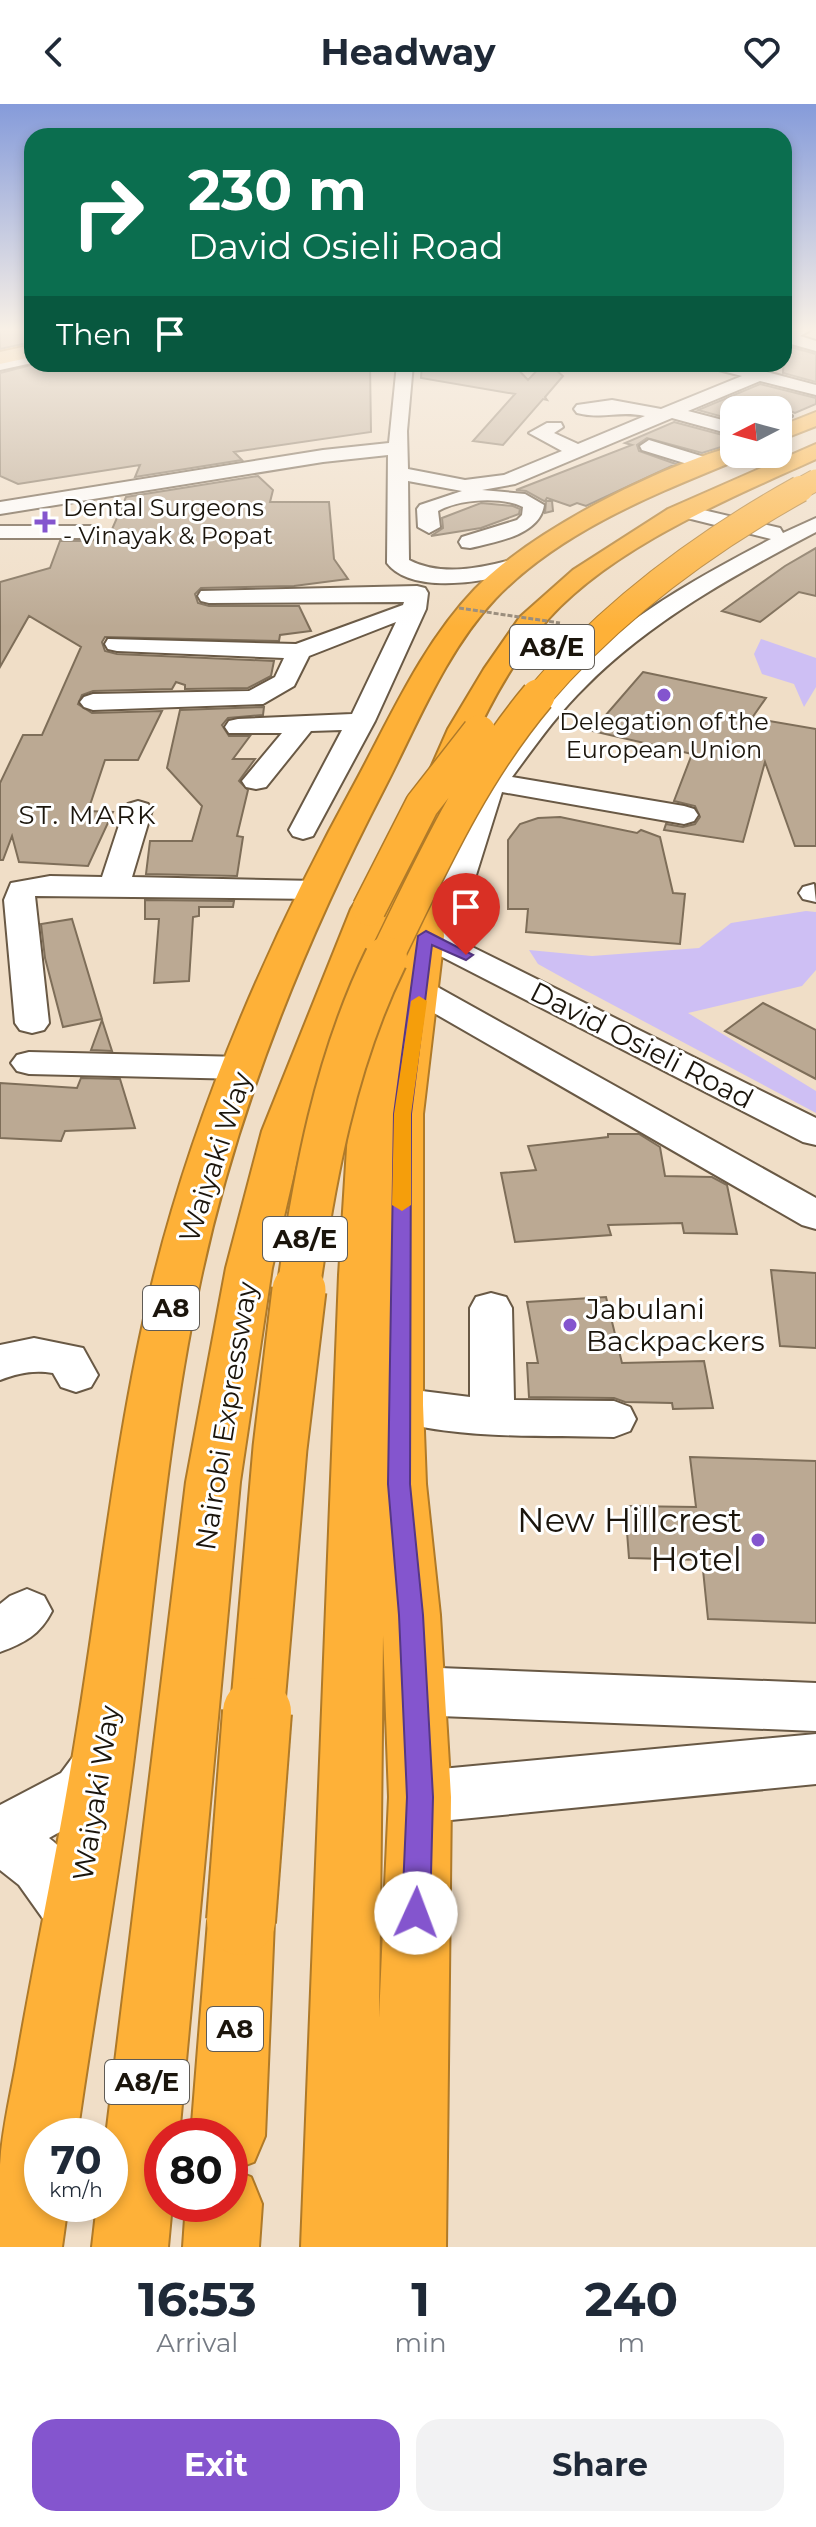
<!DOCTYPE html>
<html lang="en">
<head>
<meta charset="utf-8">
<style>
	body { margin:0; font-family:Montserrat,sans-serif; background:#f2f2f3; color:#1f2937; height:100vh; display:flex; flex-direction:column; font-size:30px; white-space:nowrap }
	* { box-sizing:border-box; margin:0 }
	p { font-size:26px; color:#747a83 }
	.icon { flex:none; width:44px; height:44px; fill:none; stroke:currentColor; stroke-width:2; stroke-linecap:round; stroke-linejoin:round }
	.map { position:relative; height:2143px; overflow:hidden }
	.drawer { display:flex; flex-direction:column; background:#fff; flex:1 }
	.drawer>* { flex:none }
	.top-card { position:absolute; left:24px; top:24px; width:768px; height:244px; border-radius:24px; box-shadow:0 4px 12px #0003; background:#0b6e4f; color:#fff; overflow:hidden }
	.needle { width:52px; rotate:264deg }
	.buttons { position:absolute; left:720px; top:292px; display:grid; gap:16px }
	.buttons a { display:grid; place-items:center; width:72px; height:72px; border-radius:16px; background:#fff; box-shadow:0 4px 12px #0003; font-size:40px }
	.speed { position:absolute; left:24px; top:2014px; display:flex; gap:16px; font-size:40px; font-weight:700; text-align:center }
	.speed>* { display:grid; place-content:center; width:104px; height:104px; border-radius:50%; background:#fff; box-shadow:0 4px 12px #0003; line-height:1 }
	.speed small { font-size:20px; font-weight:400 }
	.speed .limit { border:12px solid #d22; background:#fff; color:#111 }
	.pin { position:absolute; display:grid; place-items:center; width:68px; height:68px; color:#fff; margin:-82px -34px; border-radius:50% 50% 50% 0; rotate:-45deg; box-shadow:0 0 8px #0007 }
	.pin .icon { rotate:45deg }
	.me { position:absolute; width:88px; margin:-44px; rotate:2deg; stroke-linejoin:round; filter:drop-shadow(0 0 6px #0008) }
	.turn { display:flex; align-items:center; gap:28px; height:168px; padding:0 32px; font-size:36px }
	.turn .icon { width:104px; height:104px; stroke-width:2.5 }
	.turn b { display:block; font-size:56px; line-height:68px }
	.then { display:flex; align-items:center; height:76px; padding:0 32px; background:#0003; gap:16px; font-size:30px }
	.eta { display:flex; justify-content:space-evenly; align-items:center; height:136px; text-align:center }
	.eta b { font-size:48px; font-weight:700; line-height:56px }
	.button { display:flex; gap:16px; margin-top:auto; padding:16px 32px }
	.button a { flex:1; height:92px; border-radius:24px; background:#8455ce; color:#fff; font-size:32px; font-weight:700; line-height:92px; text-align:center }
	.button a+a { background:#f2f2f3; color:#1f2937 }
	header { display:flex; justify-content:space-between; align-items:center; height:104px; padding:0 32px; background:#fff; font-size:36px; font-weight:700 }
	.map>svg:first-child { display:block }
	.green { fill:#cebff4 }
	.building { fill:#bba993; stroke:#7e6e59; stroke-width:2 }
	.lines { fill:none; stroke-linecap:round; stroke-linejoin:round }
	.minor-casing { stroke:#695945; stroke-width:4 }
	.major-casing { stroke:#af7a29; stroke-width:4 }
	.highway-casing { stroke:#af7a29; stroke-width:4 }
	.minor { fill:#fff; fill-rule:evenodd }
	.major { fill:#fed088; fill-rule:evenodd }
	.highway { fill:#feb138; fill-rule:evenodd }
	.highway-bridge-far5-casing { stroke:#af7a29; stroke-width:23; stroke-linecap:butt }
	.highway-bridge-far4-casing { stroke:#af7a29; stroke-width:28; stroke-linecap:butt }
	.highway-bridge-far3-casing { stroke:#af7a29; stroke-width:36; stroke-linecap:butt }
	.highway-bridge-far2-casing { stroke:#af7a29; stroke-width:46; stroke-linecap:butt }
	.highway-bridge-far1-casing { stroke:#af7a29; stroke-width:57; stroke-linecap:butt }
	.highway-bridge-casing { stroke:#af7a29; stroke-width:72; stroke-linecap:butt }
	.path-bridge { stroke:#978a79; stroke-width:3; stroke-dasharray:5 2; stroke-linecap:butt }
	.highway-bridge-far5 { stroke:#feb138; stroke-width:21 }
	.highway-bridge-far4 { stroke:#feb138; stroke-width:26 }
	.highway-bridge-far3 { stroke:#feb138; stroke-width:33 }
	.highway-bridge-far2 { stroke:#feb138; stroke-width:42 }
	.highway-bridge-far1 { stroke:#feb138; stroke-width:53 }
	.highway-bridge { stroke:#feb138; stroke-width:68 }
	.route { fill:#8455ce; stroke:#563786; stroke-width:2 }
	.slow { fill:#f59e0b }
	.poi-dot { fill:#8455ce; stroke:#fff; stroke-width:3 }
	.labels { text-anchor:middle; stroke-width:6; stroke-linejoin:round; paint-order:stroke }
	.far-poi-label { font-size:24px; fill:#1b150c; stroke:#fff; text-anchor:start }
	.shield { fill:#fff; stroke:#5f5b55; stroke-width:2 }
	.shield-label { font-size:26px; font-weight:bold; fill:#1b150c }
	.far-neighbourhood-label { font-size:26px; letter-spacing:2px; fill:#1b150c; stroke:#fff }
	.street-label { font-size:28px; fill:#1b150c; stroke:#fff }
	.poi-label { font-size:28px; fill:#1b150c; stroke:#fff; text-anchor:start }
	.near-poi-label { font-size:34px; fill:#1b150c; stroke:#fff; text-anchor:end }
</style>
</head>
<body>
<header><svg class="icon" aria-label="back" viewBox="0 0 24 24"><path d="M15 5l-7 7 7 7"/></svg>Headway<svg class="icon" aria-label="heart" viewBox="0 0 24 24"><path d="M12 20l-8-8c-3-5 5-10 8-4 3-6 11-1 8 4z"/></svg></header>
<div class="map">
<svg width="816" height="2143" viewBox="0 0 816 2143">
	<rect width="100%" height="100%" fill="#f0dec7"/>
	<path class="green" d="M761,535L816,554V583L804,603L794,580L762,570L754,550Z
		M806,807L816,808V866L802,882L688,909L816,987V1009L583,885L538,860L529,846L592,852L699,844L731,819Z"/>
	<path class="building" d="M0,223H32V238L0,245Z
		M784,241L816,250V278L783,269Z
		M35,260H370L371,328L234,348L242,356L135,373L140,361L18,380L0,372V269Z
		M422,260H513L528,276L543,260H549L563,272L545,293L547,296L543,295L503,341L473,337L515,290L421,274Z
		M760,280L816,294V300L795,309L778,302L769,306H734V316L698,306Z
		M674,318L734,334V339L702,349L647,334L637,341L639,347L676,360L586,402L577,399L570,402L547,394L545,397H552L553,407L545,409L546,398L526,387L516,386L632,341L625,339Z
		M258,372L273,386L270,398H329L334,455L348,475L294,482L201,484L195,490L198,499L209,502H299L311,527L280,531L279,537L105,533L102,538L105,547L117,550L274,557L271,572L248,584L185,585V581L176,578L172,585L93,587L82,591L78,600L92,609L162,607L138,656H105L88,707L113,708L88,762L19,758L12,732L3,756H0V679L23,631H42L81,543L29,512L0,563V478L50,464L60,437H91L110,430L126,393Z
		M481,399L513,402L520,405L519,410L481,424L431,432L443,424L442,414Z
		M816,444V492L799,488L760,518L722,507L785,462Z
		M643,568L766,594L752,614L816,625V742H795L765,658L743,738L664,726L666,720L683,723L695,720L700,713L695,702L674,697L692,650L592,627Z
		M264,603L263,611L228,614L222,621L229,632H250L233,655H255L239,677L248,686L237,732L243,733L237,772L146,770L150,737H192L202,702L167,664L180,606Z
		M560,713L637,729L641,726L660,733L673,789L685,790L680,840L526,828L528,805H508V736L520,720L538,714Z
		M145,796L234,797L233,803H199V812L193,813L189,877L154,879L159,815H145Z
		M72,815L102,915L63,923L45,854L41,820Z
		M763,899L816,926V975L725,927Z
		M102,916L112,947L91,946Z
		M81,974L120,975L135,1024L65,1027L61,1037L0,1034V979L77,984Z
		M608,1030H639L660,1043L665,1072L712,1073L727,1081L737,1130L684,1129L682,1119L608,1121L611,1131L515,1138L501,1069L536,1066L528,1042L608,1033Z
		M771,1166L816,1169V1244L780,1242Z
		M606,1193L622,1259L704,1257L713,1304L673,1305L672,1299L625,1298L614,1294L529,1293L527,1259H538L527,1198Z
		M690,1353L816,1357V1519L708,1515L702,1456L629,1454L625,1402L696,1403Z"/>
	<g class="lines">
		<g class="minor-casing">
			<path id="minor" d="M796,223H816L800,232L816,237V247L784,238V228Z
				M32,249V259L0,266V256Z
				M397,260H413L407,327L408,365L465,376L504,371L562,347L529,329L547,319H561L563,323L554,329L578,340L645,312C617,306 606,316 577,309L574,305L577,301L612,296L661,305L742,272L711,264L709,260H737L816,281V291L760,277L688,307L734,319V331L672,314L515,380L482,386L525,390L544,401C540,431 496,438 470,444L462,443L459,438L462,433L517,416L522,411L523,403C501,392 459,395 438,407L440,423L429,429L418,423L417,405L420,401L462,387L408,377L409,456C442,473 481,464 515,455L526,462L523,467C489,477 412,492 387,459L388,351L323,358L0,410V398L323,346L389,339Z
				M778,305L792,312L778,321V306H772Z
				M649,336L714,356L717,360L707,366L642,346L640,342Z
				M682,401L780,424L783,429L816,414V428C734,471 652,516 586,582C558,609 535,642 512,673L684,702L694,705L698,711L694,717L684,720L502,688L456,835L816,1014V1041L803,1038L415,839L410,832L415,825L428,823L467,703L464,698C499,647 543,592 591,550C644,503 708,468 771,435L675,411L672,407Z
				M0,422H91L102,428L91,434H0Z
				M417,482L425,484L428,489L426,505L375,617L313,732L303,735L293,732L289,726L342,626L311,627L266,683L256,685L246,683L242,677L282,629H229L225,623L229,617L238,615L352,610L396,518L309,552L294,582L263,600L93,606L84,603L80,598L84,593L93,590L249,587L275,573L284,554L117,547L108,545L105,540L108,535L296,540L403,501L404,498L209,499L201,497L198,492L201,487Z
				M138,697L148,700L152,706L132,773L317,777L328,780L332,786L328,792L317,795L35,792L49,919L44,926L32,929L20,926L15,919L4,796L11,779L50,772L102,773L124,706L128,700Z
				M814,780L816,798L803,795L799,789L803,783Z
				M420,877L432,880L816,1094V1125L802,1121L408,894L403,887L408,880Z
				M29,948L243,953L255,956L261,964L255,972L243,975L29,970L17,967L11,959L17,951Z
				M491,1189L506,1193L512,1204L514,1296L614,1297L630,1303L636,1315L630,1327L614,1333C540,1331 453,1336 382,1313L376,1301L382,1289L398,1284L470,1293V1204L476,1193Z
				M34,1234L83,1244L98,1271L91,1283L76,1288L61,1283L53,1269C33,1266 19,1269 0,1276V1241Z
				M27,1485L44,1492L52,1507C40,1531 24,1539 0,1548V1500L10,1492Z
				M414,1563L816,1579V1627L414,1611L396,1604L388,1587L396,1570Z
				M816,1630V1680L420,1719L401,1712L393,1693L401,1674L420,1667Z
				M100,1634L119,1642L127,1660C107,1706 90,1711 49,1734C73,1752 93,1786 105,1813L96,1833L76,1842L56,1833L19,1781L0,1766V1701L61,1669L81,1642Z"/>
		</g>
		<g class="major-casing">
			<path id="major" d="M32,241V253L0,260V248Z"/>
		</g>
		<g class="highway-casing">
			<path id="highway" d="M816,308V322L778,337V323Z
				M816,340V355C726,396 602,447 539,526C481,599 449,691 421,778L441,799L444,832L423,1010V1301L426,1380L440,1511L451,1693L446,2143H301L339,1171L350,996L376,835L304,1027L272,1164L240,1378L179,2032H162V2100H172L168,2143H92L97,2100H110V2032H106L186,1378L226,1164L262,1027L351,805L356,797L369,794L382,798L407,718L448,625L484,565L520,513L573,466L668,405ZM383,1531L389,1693L379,1914Z
				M734,342V350H744L742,354C655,390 561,426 495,495C446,547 417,621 385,683C303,841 235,1009 199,1183C167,1335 155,1491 135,1645C119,1775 95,1903 77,2032H42V2100H68L62,2143H0C0,2116 0,2088 0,2061C2,2024 12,1986 18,1949C35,1851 56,1754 72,1656C99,1498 114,1337 152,1180C195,1004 269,835 356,677C391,612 423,539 475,485C533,426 654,365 734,342Z
				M241,1784L265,1793L274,1817L265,2032L254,2058L233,2066L251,2073L262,2100L259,2143H183L186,2100H230V2032H191L208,1817L217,1793Z"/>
		</g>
		<use href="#minor" class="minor"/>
		<use href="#major" class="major"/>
		<use href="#highway" class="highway"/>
		<g class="highway-bridge-far5-casing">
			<path id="highway-bridge-far5" d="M796,387L816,376"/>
		</g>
		<g class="highway-bridge-far4-casing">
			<path id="highway-bridge-far4" d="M537,594C610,508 701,440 800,385"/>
		</g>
		<g class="highway-bridge-far3-casing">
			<path id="highway-bridge-far3" d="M369,805L422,701L479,628
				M385,856C430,764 472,670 538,592"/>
		</g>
		<g class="highway-bridge-far2-casing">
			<path id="highway-bridge-far2" d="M298,1188C314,1074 335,958 386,854"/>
		</g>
		<g class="highway-bridge-far1-casing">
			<path id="highway-bridge-far1" d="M257,1610L280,1344L299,1186"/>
		</g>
		<g class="highway-bridge-casing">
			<path id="highway-bridge" d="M241,1817L257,1608"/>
		</g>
		<path class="path-bridge" d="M459,504L560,519"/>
		<use href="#highway-bridge-far5" class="highway-bridge-far5"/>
		<use href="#highway-bridge-far4" class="highway-bridge-far4"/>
		<use href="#highway-bridge-far3" class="highway-bridge-far3"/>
		<use href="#highway-bridge-far2" class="highway-bridge-far2"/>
		<use href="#highway-bridge-far1" class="highway-bridge-far1"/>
		<use href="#highway-bridge" class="highway-bridge"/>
	</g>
	<linearGradient id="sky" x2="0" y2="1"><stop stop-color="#859bda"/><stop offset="0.43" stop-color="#f8f0e6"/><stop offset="1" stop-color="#f8f0e6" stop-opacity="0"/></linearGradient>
	<rect width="816" height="523" fill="url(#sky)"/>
	<path class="route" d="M426,827L473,851L466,856L432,841L411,1010L410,1380L423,1511L433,1693L430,1809L426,1819L416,1823L407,1819L402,1809L407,1693L399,1511L388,1380L394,1010L418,832Z"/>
	<path class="slow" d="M419,892L427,897L411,1010V1101L402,1107L392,1101L394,1010L411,897Z"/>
	<g class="poi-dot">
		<path d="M41 406h8v8h8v8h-8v8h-8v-8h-8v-8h8z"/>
		<circle cx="664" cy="591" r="8"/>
		<circle cx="570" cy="1221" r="8"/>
		<circle cx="758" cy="1436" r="8"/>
	</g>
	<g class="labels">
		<g class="far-poi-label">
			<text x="63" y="412">Dental Surgeons<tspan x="63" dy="28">- Vinayak &amp; Popat</tspan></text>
			<text x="664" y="626" text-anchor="middle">Delegation of the<tspan x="664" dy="28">European Union</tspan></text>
		</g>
		<g class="shield">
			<rect x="510" y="521" width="84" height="44" rx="6"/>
			<rect x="263" y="1113" width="84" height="44" rx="6"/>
			<rect x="143" y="1182" width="56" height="44" rx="6"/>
			<rect x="207" y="1903" width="56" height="44" rx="6"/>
			<rect x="105" y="1956" width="84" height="44" rx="6"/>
		</g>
		<g class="shield-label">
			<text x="552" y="552">A8/E</text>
			<text x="305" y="1144">A8/E</text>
			<text x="171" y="1213">A8</text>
			<text x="235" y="1934">A8</text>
			<text x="147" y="1987">A8/E</text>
		</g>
		<g class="far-neighbourhood-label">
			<text x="88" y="720">ST. MARK</text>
		</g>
		<g class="street-label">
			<text transform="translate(642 941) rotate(27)" y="10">David Osieli Road</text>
			<text transform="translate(215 1053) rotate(-72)" y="10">Waiyaki Way</text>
			<text transform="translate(226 1312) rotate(-81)" y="10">Nairobi Expressway</text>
			<text transform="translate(96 1689) rotate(-81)" y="10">Waiyaki Way</text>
		</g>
		<g class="poi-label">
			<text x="586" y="1215">Jabulani<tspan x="586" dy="32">Backpackers</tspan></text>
		</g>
		<g class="near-poi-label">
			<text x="742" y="1428">New Hillcrest<tspan x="742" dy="39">Hotel</tspan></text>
		</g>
	</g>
</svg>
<div class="buttons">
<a><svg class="needle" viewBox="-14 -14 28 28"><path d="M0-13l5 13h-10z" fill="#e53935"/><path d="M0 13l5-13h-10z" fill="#747a83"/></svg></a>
</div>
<div class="speed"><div>70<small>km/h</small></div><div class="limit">80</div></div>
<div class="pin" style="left:466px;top:851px;background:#d93025"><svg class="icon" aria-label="arrive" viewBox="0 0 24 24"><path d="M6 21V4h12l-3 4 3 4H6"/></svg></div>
<svg class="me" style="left:416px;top:1809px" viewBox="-20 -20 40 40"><circle r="19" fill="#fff"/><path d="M0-13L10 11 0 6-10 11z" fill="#8455ce"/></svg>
<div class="top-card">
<div class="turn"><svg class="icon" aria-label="right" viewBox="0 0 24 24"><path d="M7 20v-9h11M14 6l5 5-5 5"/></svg><div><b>230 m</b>David Osieli Road</div></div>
<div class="then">Then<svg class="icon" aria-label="arrive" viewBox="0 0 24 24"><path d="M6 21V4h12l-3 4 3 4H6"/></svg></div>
</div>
</div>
<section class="drawer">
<div class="eta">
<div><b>16:53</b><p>Arrival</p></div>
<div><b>1</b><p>min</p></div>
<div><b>240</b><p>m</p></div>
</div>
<div class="button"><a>Exit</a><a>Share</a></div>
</section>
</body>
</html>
